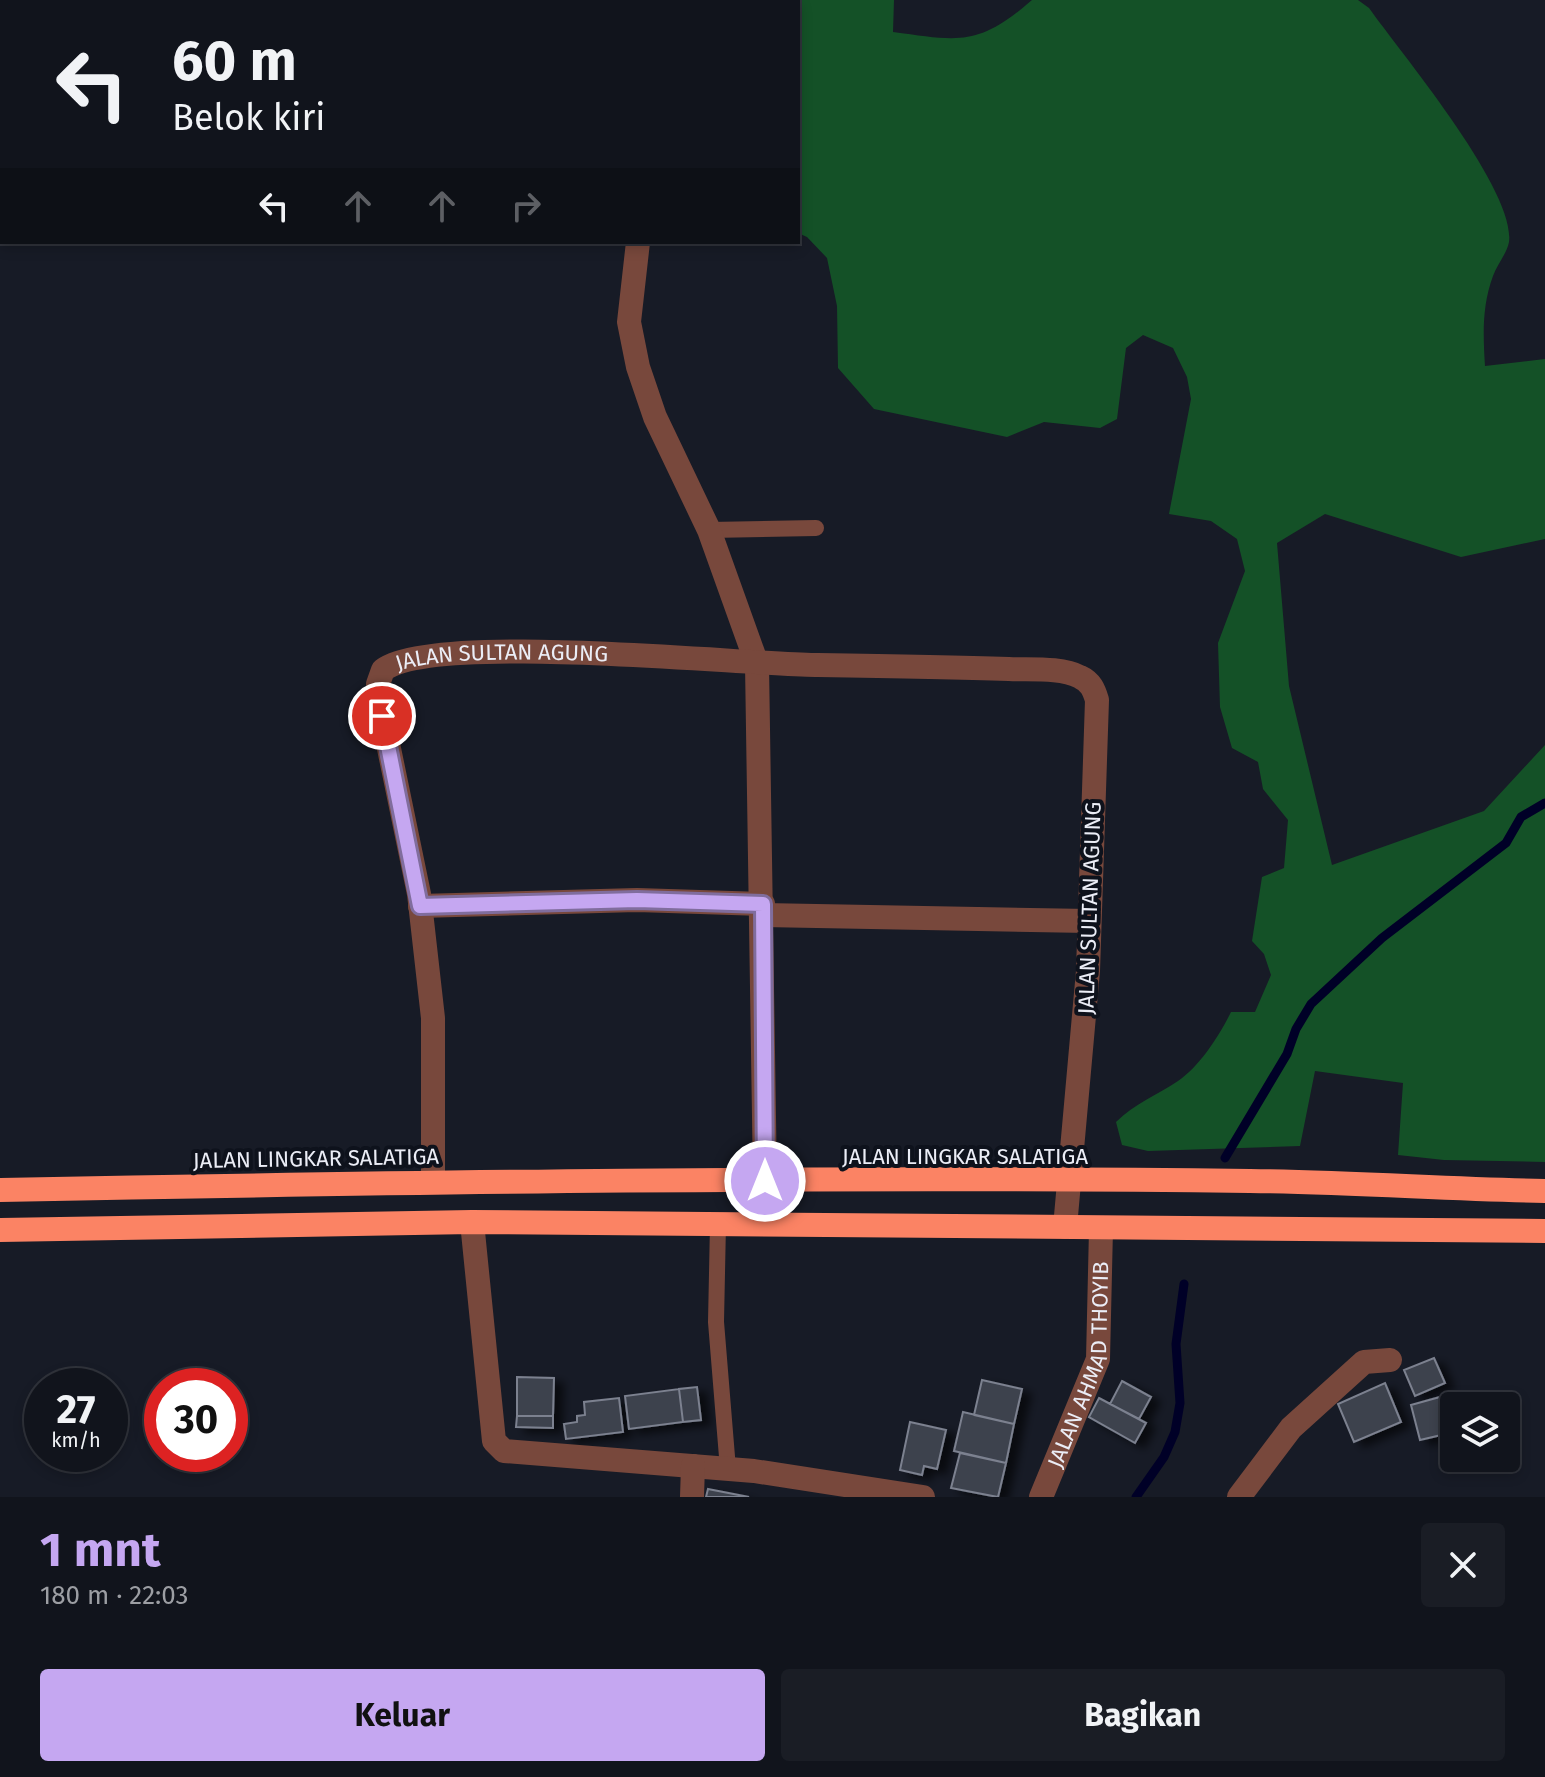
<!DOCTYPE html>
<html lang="id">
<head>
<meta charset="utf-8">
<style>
	body { margin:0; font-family:"Fira Sans",sans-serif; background:#1a1d25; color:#f1f3f6; height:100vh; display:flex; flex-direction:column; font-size:30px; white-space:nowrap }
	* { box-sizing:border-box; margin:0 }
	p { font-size:26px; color:#9c9ea3 }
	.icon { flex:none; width:44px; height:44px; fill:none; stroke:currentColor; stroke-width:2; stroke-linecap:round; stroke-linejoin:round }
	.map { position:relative; height:1497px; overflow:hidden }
	.drawer { display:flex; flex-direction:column; background:#11141c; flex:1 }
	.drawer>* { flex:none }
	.top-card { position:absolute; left:0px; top:0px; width:800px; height:244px; box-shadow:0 4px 12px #0003,0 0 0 2px #30333b; background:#11141c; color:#f1f3f6; overflow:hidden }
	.controls { position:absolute; left:1440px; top:1392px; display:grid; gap:16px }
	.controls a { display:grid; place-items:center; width:80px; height:80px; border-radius:8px; background:#11141c; box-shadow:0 4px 12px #0003,0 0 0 2px #30333b; font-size:40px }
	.speed { position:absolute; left:24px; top:1368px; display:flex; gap:16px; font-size:40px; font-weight:700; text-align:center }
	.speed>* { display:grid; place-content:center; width:104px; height:104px; border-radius:50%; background:#11141c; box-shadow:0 4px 12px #0003,0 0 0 2px #30333b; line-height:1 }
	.speed small { font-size:20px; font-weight:400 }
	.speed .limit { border:12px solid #d22; background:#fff; color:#111 }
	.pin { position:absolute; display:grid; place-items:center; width:68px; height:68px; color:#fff; margin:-34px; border:4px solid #fff; border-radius:50%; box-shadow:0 2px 8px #0007 }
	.me { position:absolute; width:88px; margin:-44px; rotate:0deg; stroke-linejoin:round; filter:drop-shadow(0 0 6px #0008) }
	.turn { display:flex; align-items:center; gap:28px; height:168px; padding:0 40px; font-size:36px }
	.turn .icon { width:104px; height:104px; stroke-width:2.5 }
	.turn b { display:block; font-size:56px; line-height:68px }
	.lanes { display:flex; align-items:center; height:76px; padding:0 40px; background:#0003; justify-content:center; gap:40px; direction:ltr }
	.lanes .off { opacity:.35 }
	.round { display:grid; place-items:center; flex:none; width:84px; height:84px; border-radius:8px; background:#1a1d25 }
	.overview { display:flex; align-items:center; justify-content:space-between; height:136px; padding:0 40px }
	h1 { font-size:48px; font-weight:700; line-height:60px; color:#c5a7f1 }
	.action { display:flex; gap:16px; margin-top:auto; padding:16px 40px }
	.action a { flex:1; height:92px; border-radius:8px; background:#c5a7f1; color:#111; font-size:32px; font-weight:700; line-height:92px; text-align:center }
	.action a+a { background:#1a1d25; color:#f1f3f6 }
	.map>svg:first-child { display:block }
	.forest { fill:#145127 }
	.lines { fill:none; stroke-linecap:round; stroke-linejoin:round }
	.stream { stroke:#000027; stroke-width:9 }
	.building { fill:#3d424e; stroke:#7c818f; stroke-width:2; filter:url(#shadow) }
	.lane { stroke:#78483c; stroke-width:16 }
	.street { stroke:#78483c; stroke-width:24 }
	.highway { stroke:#fb8364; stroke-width:24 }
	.route-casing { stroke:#806d9d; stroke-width:20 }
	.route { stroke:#c5a7f1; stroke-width:14 }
	.labels { text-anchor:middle; stroke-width:8; stroke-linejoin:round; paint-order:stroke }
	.street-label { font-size:22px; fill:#ebedf6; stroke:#0e121c }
</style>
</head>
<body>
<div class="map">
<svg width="1545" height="1497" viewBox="0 0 1545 1497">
	<defs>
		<filter id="shadow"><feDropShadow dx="9" dy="5" stdDeviation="4" flood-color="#0009"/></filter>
	</defs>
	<rect width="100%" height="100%" fill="#171b26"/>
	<path class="forest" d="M772,0H894L893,32C960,41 978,47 1032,0H1358L1369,8C1401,53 1516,190 1509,242C1507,253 1497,265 1493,276C1482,306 1483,334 1485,366L1545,359V539L1461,557L1325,514L1277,543L1289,686L1332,865L1484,811L1545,745V1162L1444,1160L1398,1155L1403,1083L1315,1071L1300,1146L1148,1151L1122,1145L1116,1122C1135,1103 1156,1096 1178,1081C1200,1066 1219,1036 1231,1012H1255L1271,975L1264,954L1252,941L1262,877L1284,868L1288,820L1263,789L1258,762L1232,748L1220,707L1218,643L1245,571L1237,539L1211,521L1169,514L1191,399L1187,377L1173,348L1143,335L1126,348L1117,419L1100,428L1044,422L1007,437L874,409L838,368L837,306L827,258L807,237L798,233V2Z"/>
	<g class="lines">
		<path class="stream" d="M1225,1158L1287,1054L1296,1029L1311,1004L1382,938L1506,843L1521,817L1545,803
			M1136,1497L1164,1457L1175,1432L1180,1403L1176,1344L1184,1284"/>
	</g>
	<path class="building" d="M1434,1358L1445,1383L1415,1396L1404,1370Z
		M517,1377L554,1378L553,1416H517Z
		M982,1380L1022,1389L1014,1424L974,1415Z
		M1122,1381L1151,1397L1139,1419L1110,1404Z
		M1385,1383L1401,1422L1354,1442L1338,1404Z
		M697,1387L701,1420L683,1422L679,1389Z
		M679,1389L683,1422L629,1429L625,1396Z
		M1447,1395L1454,1432L1420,1440L1411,1405Z
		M619,1398L623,1432L566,1439L564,1424L577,1422V1416L585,1415L584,1402Z
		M1099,1398L1146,1423L1135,1443L1089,1417Z
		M963,1412L1014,1424L1006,1463L954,1451Z
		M517,1416H553V1428L516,1427Z
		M910,1422L946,1430L937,1469L924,1466L922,1475L900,1470Z
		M960,1453L1006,1463L998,1497L951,1488Z
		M708,1489L749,1497H706Z"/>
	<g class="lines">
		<path class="lane" d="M709,530L816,528
			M718,1224L716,1322L728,1469"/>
		<g class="street">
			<path d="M638,0L639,2"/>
			<path d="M638,242L629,322L638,367L655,417L709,530L757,664L765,1181"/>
			<path d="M420,906L637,900L763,904"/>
			<path d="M763,915L1089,921"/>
			<path id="s1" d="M433,1181V1018L419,894L379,700L378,684L383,670C433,632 735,664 815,665C879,666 944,667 1009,669C1030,670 1061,667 1080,677C1091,682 1094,690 1097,700L1088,971L1065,1227"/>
			<path d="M472,1222L494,1441L504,1451L754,1471L923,1497"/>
			<path d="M692,1497L693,1466"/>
			<path id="s2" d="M1041,1497L1098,1359L1101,1229"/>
			<path d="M1239,1497L1291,1428L1364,1362L1390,1360"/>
		</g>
		<path class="highway" d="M0,1190C417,1182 833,1176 1250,1181C1348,1182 1447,1189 1545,1191
			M0,1230L472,1222L1545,1231"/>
	</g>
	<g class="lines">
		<g class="route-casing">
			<path id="route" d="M382,716L420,906L637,900L763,904L765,1181"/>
		</g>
		<use href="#route" class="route"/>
	</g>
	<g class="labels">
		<g class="street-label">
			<text dy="8" stroke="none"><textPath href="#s1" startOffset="638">JALAN SULTAN AGUNG</textPath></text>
			<text transform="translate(1089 908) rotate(-88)" y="8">JALAN SULTAN AGUNG</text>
			<text x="965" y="1164">JALAN LINGKAR SALATIGA</text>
			<text transform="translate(316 1158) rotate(-1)" y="8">JALAN LINGKAR SALATIGA</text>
			<text dy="8" stroke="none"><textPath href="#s2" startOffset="140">JALAN AHMAD THOYIB</textPath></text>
		</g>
	</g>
</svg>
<div class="controls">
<a><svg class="icon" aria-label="layers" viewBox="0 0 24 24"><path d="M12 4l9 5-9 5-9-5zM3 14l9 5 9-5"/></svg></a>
</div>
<div class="speed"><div>27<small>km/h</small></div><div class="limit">30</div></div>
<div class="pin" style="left:382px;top:716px;background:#d93025"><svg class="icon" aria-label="arrive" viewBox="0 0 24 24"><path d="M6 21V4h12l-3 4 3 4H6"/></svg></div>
<svg class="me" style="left:765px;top:1181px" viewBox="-20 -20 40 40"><circle r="17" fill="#c5a7f1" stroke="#fff" stroke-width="3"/><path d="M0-11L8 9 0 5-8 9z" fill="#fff"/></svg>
<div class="top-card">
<div class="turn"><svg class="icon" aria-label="left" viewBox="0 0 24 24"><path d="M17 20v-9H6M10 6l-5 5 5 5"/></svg><div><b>60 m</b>Belok kiri</div></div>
<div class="lanes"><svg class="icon" aria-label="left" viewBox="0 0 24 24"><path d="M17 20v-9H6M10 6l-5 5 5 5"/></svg><svg class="icon off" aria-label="ahead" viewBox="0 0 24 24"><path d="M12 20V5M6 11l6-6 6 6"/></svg><svg class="icon off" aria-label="ahead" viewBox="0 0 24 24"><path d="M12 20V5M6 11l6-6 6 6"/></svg><svg class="icon off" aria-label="right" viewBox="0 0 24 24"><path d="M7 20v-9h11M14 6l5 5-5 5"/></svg></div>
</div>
</div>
<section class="drawer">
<div class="overview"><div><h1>1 mnt</h1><p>180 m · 22:03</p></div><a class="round"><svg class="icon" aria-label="close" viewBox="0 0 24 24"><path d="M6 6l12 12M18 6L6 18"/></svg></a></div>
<div class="action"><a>Keluar</a><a>Bagikan</a></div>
</section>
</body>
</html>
